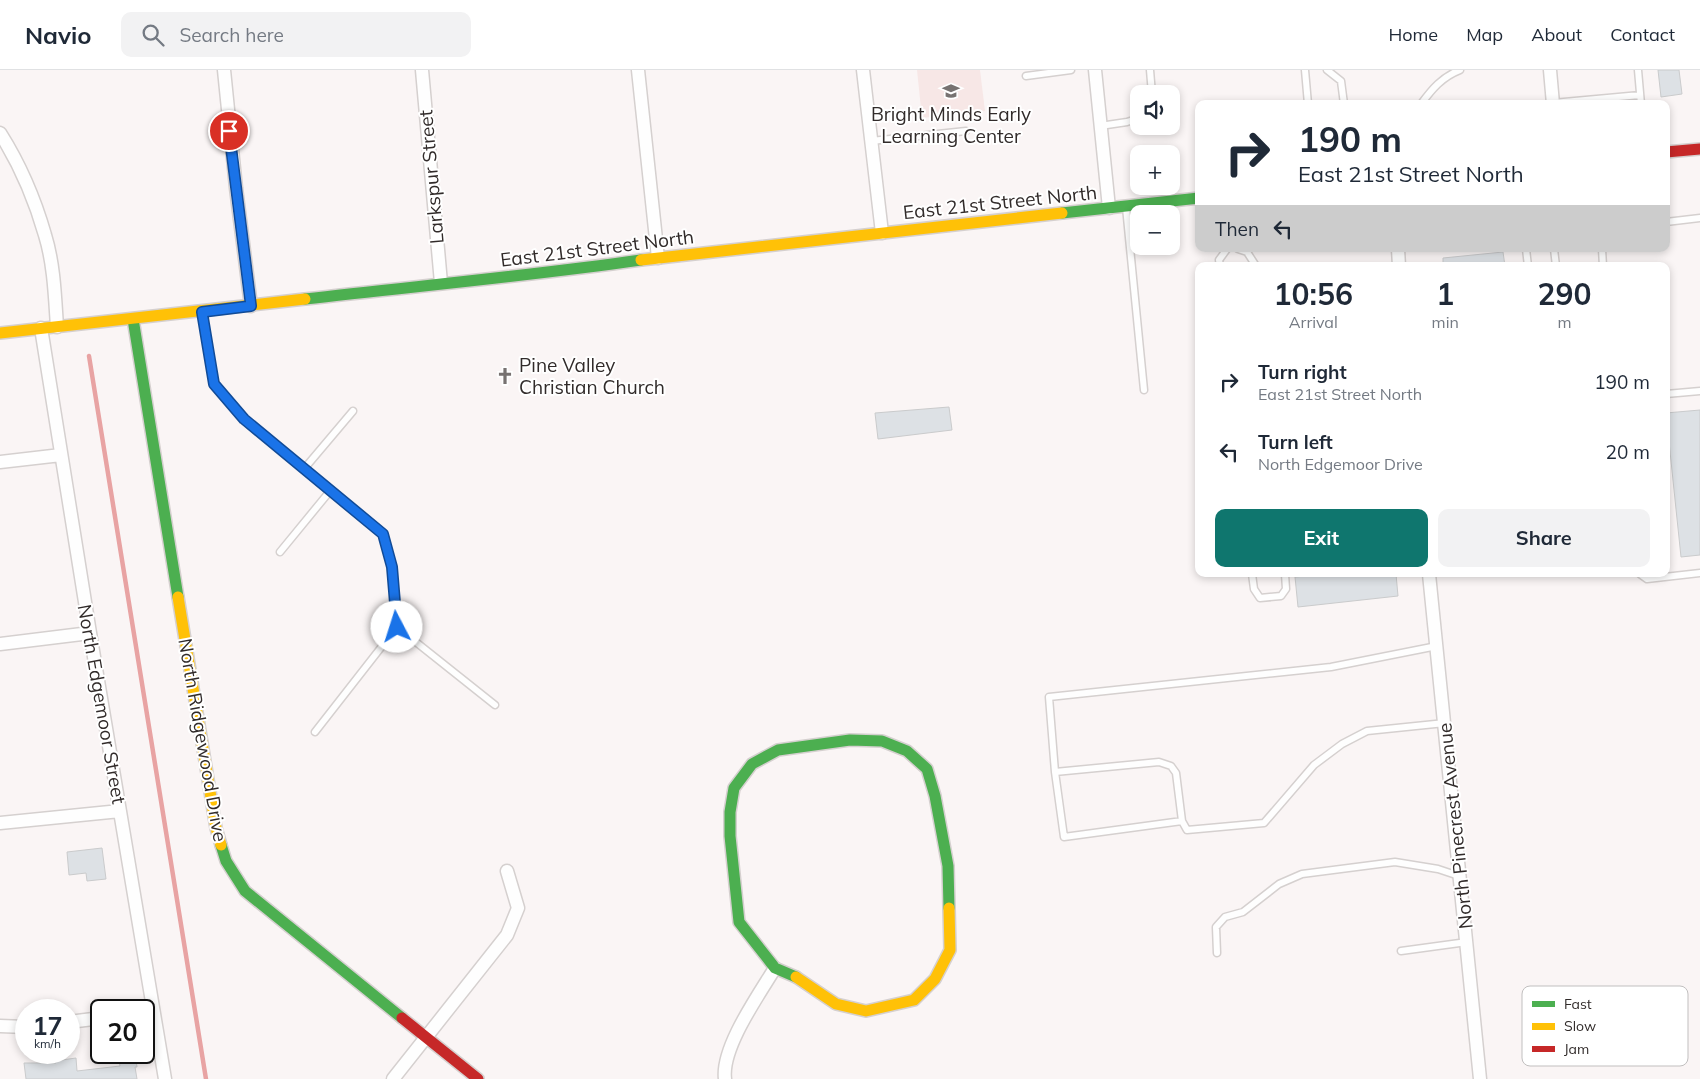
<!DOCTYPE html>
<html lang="en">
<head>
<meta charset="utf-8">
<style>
	body { margin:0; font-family:Mulish,sans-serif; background:#f2f2f3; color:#1f2937; height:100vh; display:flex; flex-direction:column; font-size:19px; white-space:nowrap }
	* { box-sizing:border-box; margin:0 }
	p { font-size:16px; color:#747a83 }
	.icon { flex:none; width:28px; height:28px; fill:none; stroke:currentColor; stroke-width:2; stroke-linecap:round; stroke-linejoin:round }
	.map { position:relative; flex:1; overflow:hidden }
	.details { position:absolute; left:1195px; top:192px; width:475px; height:315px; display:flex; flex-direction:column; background:#fff; border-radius:10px; box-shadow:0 2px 8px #0003 }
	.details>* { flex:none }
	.top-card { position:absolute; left:1195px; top:30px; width:475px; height:152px; border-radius:10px; box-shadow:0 2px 8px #0003; background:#fff; color:#1f2937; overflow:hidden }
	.tools { position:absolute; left:1130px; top:15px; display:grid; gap:10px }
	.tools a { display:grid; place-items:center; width:50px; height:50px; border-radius:10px; background:#fff; box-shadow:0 2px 8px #0003; font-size:25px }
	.speed { position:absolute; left:15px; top:929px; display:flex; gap:10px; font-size:25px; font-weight:700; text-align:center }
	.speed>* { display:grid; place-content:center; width:65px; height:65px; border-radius:50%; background:#fff; box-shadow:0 2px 8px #0003; line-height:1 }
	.speed small { font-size:12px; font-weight:400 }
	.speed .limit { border:2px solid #111; border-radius:8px; background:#fff; color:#111 }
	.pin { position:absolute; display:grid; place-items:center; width:42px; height:42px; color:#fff; margin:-21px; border:2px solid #fff; border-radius:50%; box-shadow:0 1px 5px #0007 }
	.me { position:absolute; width:55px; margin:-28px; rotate:355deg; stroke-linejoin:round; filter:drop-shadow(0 0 4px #0008) }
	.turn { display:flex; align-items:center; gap:18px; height:105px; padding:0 20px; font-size:22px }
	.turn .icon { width:65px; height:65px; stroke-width:2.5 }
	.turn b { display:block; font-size:35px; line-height:42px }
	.then { display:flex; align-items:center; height:48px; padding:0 20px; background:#0003; gap:10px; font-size:19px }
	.eta { display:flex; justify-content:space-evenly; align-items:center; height:85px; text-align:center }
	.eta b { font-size:30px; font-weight:700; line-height:35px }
	.button { display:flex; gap:10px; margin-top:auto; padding:10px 20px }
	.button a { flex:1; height:58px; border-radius:10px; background:#0f766e; color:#fff; font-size:20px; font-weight:700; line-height:58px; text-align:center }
	.button a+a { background:#f2f2f3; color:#1f2937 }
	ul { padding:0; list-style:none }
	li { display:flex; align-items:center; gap:15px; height:70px; padding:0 20px }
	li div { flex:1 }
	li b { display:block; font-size:19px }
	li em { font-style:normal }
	header { display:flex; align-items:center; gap:30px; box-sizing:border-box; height:70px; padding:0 25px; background:#fff; border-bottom:1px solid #e0e1e3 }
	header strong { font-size:24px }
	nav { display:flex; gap:28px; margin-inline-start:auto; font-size:18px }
	.search { width:350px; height:45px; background:#f2f2f3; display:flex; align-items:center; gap:12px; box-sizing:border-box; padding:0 18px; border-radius:10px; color:#747a83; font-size:19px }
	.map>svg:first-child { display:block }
	.built { fill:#f7e7e6 }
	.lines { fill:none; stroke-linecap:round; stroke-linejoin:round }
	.stream { stroke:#e8a3a3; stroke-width:4.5 }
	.building { fill:#dde1e5; stroke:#cacbcc }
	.lane-casing { stroke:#d5d0cf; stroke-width:9 }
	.street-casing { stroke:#d5d0cf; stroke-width:15 }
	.fast-casing { stroke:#d5d0cf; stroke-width:14 }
	.slow-casing { stroke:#d5d0cf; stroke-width:14 }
	.jam-casing { stroke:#d5d0cf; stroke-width:14 }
	.lane { stroke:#fefefe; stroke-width:6 }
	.street { stroke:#fefefe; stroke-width:12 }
	.fast { stroke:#4caf50; stroke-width:11 }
	.slow { stroke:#ffc107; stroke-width:11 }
	.jam { stroke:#c62828; stroke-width:11 }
	.route-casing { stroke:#114b97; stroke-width:12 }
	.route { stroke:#1a73e8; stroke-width:9 }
	.labels { text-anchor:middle; stroke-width:4; stroke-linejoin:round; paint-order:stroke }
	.poi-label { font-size:19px; fill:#312b2a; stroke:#fff }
	.street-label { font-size:19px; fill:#312b2a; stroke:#fff }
	.key { fill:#fff; stroke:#c1bfbf; stroke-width:1 }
	.key-label { font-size:14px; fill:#312b2a }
</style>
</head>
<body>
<header>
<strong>Navio</strong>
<div class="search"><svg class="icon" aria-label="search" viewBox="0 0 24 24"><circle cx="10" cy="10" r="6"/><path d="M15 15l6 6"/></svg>Search here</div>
<nav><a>Home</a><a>Map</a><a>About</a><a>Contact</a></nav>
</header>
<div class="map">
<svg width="1700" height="1009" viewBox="0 0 1700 1009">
	<rect width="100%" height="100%" fill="#faf5f5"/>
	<path class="built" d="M917,0H980L985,41L922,48Z"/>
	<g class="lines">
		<path class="stream" d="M89,286L206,1009"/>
	</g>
	<path class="building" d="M1658,0H1679L1682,24L1661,27Z
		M1503,182L1505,196H1443V188Z
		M949,337L952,360L878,369L875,343Z
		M1700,340V485L1681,487L1666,343Z
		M1328,504H1396L1398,526L1298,537L1295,507Z
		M102,778L106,809L87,811L86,803L69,805L67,782Z
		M125,982H135L137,997H135L137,1009H26L24,993H56L55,991L76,988L77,1001L120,996L118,984Z"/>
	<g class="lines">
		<g class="lane-casing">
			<path id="lane" d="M1150,0L1152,24
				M1305,0L1308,34
				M1327,0L1341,11L1344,34
				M1638,0L1641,34
				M1026,6L1071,0
				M1553,33L1640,25
				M1421,34C1432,19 1442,7 1460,0
				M1100,56L1127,52L1139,48
				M871,71L966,61
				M1126,137L1144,320
				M1666,152L1700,148
				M1238,179L1247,182L1256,196
				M1526,179L1528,196
				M1554,179L1556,196
				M1602,179L1603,196
				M1220,196L1219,190L1227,179
				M203,245L214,314L244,349L383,464L392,497L397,557L495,635
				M1666,324L1700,321
				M304,399L353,341
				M280,482L330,421
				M1252,504L1254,519L1260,528L1281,526L1286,519L1285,504
				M1640,504L1647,509L1700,503
				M1437,576L1331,597L1049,627L1055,702L1159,692L1171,696L1176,703L1182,751L1187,760L1264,753L1314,695L1342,674L1367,661L1445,653
				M315,662L397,557
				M1055,702L1064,767L1182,751
				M1401,881L1467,872
				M1217,883L1216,857L1225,847L1243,842L1279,814L1302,804L1395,792L1438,799L1459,806"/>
		</g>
		<g class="street-casing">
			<path id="street" d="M224,0L236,118L251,236
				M422,0L441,213
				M638,0L658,188
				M863,0L882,163
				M1095,0L1109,138
				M1550,0L1553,34
				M0,63C19,93 35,130 45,165C54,194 55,227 57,257
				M1398,179L1399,196
				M41,258L90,563L165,1009
				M0,392L61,385
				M1429,504L1480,1009
				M0,574L90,563
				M0,753L120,741
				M69,952L101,948
				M0,956L26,957
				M393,1009L507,865L518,838L507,801
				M725,1009C721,978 758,926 775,898"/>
		</g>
		<g class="fast-casing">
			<path id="fast" d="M1062,143L1199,128
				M305,229C417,216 529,206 641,190
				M133,249L178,527
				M850,670L882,671L907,681L927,699L935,726L948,796L949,838
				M221,775L226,791L245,821L402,948
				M796,907L775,898L739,852L730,766V742L734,718L752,694L778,680L850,670"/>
		</g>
		<g class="slow-casing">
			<path id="slow" d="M641,190L1062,143
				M0,263L305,229
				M178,527L216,758L221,775
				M796,907L836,934L866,941L914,930L935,909L950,880L949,838"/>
		</g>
		<g class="jam-casing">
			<path id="jam" d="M1666,82L1700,79
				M402,948L478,1009"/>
		</g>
		<use href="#lane" class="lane"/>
		<use href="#street" class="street"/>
		<use href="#fast" class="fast"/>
		<use href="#slow" class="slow"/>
		<use href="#jam" class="jam"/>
	</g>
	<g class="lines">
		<g class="route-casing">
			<path id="route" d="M229,61L251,236L202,242L214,314L244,349L383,464L392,497L397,557"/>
		</g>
		<use href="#route" class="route"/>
	</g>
	<defs>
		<g id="school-bare" transform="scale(1.35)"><path d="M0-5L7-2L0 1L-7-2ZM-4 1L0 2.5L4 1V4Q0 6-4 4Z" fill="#777271" stroke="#fff" stroke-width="2.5" paint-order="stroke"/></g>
		<g id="church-bare" transform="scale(1.35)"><path d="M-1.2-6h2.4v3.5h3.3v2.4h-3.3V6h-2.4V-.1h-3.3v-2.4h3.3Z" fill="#777271" stroke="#fff" stroke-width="2.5" paint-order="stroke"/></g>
	</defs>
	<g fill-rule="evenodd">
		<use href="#school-bare" x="951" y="21"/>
		<use href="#church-bare" x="505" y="306"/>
	</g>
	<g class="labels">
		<g class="poi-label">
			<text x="951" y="51">Bright Minds Early<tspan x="951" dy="22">Learning Center</tspan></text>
			<text x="519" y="302" text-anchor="start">Pine Valley<tspan x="519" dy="22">Christian Church</tspan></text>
		</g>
		<g class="street-label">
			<text transform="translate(431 107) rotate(-95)" y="7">Larkspur Street</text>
			<text transform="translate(1000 132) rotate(-6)" y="7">East 21st Street North</text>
			<text transform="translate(597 178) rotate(-7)" y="7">East 21st Street North</text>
			<text transform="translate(102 634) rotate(80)" y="7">North Edgemoor Street</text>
			<text transform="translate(203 670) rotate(80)" y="7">North Ridgewood Drive</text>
			<text transform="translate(1455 756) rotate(-96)" y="7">North Pinecrest Avenue</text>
		</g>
	</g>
	<rect x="1522" y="916" width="166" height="80" rx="8" class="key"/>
	<rect x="1532" y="931" width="23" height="6" fill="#4caf50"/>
	<rect x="1532" y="953" width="23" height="7" fill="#ffc107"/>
	<rect x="1532" y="976" width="23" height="6" fill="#c62828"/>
	<g class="key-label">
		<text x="1564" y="939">Fast</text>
		<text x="1564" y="961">Slow</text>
		<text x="1564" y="984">Jam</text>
	</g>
</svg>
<div class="tools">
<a><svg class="icon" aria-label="sound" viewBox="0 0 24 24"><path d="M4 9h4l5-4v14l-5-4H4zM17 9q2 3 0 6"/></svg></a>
<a>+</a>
<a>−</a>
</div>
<div class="speed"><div>17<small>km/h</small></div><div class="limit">20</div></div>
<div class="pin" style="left:229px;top:61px;background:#d93025"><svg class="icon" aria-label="arrive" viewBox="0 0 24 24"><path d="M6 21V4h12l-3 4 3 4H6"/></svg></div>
<svg class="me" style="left:397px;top:557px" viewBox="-20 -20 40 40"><circle r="19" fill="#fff"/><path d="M0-13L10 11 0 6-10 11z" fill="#1a73e8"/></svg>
<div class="top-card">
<div class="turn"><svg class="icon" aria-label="right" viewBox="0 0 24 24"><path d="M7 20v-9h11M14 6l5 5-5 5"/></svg><div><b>190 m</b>East 21st Street North</div></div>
<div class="then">Then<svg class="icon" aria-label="left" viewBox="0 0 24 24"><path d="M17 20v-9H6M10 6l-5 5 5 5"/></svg></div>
</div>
<section class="details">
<div class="eta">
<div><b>10:56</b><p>Arrival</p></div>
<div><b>1</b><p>min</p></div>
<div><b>290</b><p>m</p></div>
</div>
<ul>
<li><svg class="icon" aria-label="right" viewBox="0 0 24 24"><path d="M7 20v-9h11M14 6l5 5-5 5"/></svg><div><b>Turn right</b><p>East 21st Street North</p></div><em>190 m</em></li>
<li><svg class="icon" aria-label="left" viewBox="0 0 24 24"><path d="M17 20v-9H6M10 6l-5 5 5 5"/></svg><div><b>Turn left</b><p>North Edgemoor Drive</p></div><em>20 m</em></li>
</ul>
<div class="button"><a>Exit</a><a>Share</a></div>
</section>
</div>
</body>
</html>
